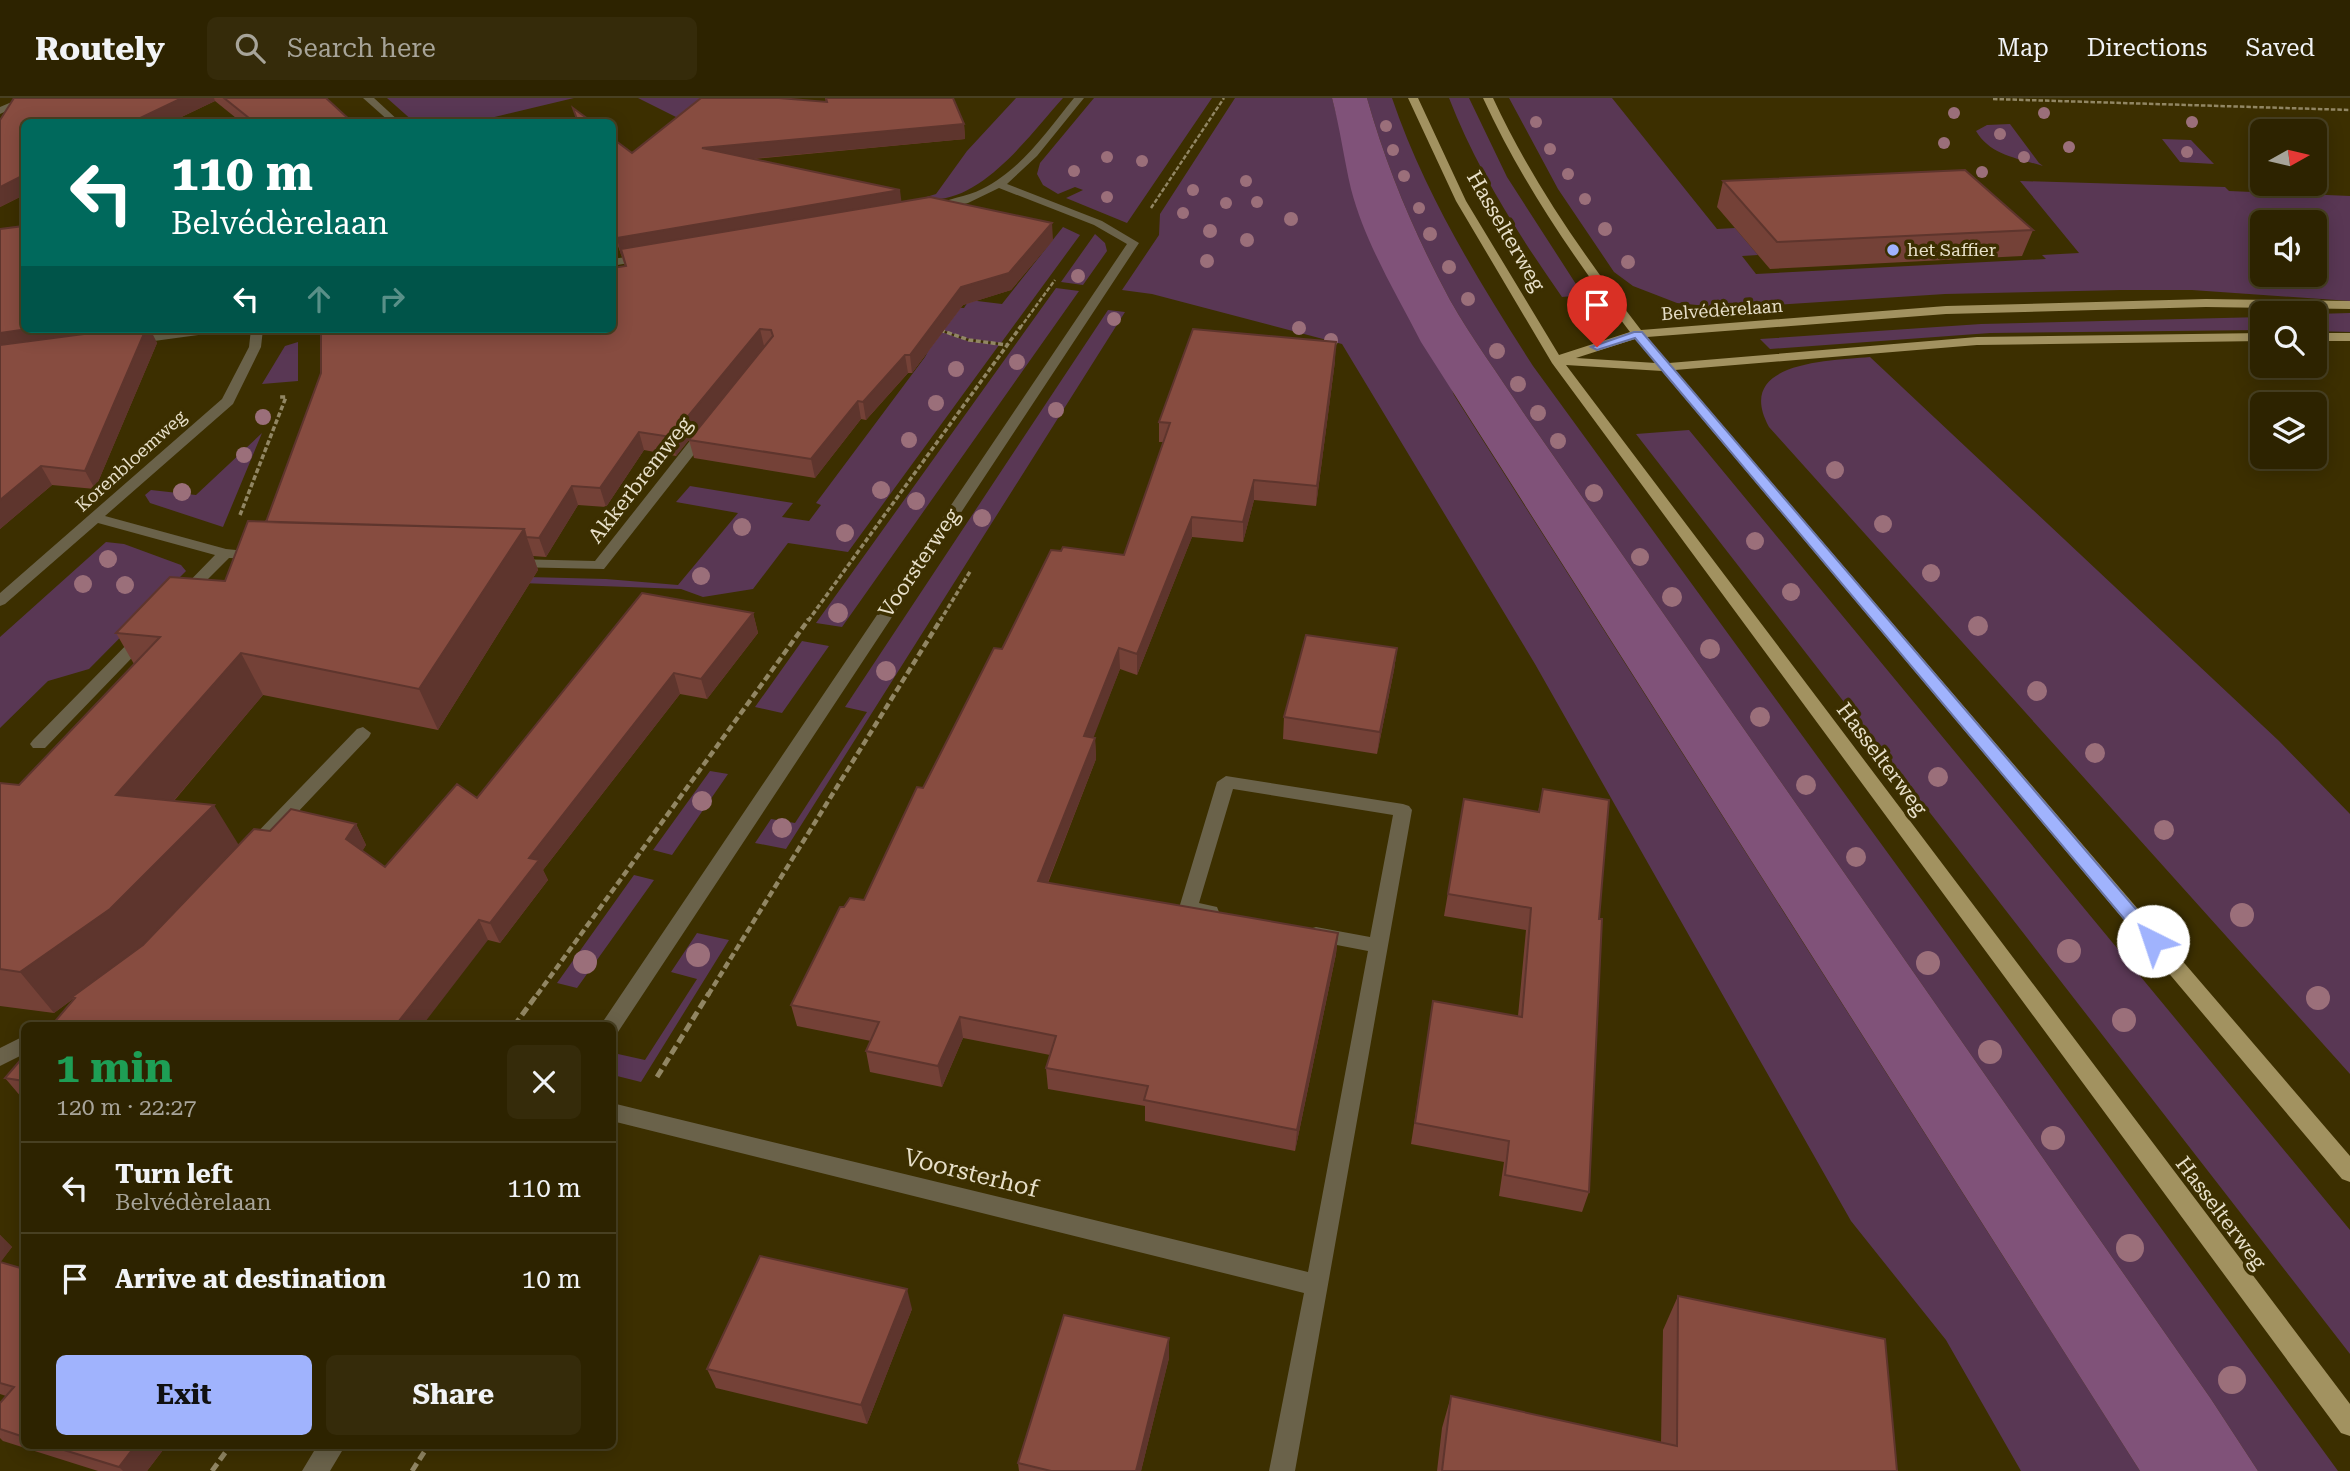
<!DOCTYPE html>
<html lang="en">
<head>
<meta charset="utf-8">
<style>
	body { margin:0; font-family:"Roboto Serif",serif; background:#352b0a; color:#f1f3f6; height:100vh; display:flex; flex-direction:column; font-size:26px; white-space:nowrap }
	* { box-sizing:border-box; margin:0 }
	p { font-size:23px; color:#a7a499 }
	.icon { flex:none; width:38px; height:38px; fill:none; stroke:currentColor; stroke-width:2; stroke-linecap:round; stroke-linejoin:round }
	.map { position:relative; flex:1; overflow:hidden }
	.sheet { position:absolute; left:21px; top:924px; width:595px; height:427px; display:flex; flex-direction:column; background:#2d2300; border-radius:10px; box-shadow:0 4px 18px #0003,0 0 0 2px #484022 }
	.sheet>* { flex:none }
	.guide { position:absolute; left:21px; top:21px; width:595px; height:214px; border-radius:10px; box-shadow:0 4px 18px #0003,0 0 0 2px #484022; background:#00695c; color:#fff; overflow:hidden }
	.needle { width:46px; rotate:82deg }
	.controls { position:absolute; left:2250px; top:21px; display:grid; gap:14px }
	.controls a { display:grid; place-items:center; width:77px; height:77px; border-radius:10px; background:#2d2300; box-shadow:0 4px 18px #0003,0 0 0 2px #484022; font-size:35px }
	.pin { position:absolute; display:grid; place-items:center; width:60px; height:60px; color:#fff; margin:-72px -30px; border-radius:50% 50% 50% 0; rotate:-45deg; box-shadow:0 0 7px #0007 }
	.pin .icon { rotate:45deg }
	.me { position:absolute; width:77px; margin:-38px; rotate:319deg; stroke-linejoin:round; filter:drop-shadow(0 0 5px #0008) }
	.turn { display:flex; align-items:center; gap:24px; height:147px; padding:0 35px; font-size:32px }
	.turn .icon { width:91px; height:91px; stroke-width:2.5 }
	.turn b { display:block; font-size:49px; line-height:60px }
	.lanes { display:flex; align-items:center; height:66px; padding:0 35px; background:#0003; justify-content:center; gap:35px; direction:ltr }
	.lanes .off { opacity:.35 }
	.round { display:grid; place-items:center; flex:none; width:74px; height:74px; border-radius:10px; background:#352b0a }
	.overview { display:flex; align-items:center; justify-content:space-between; height:119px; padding:0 35px }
	h1 { font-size:42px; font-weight:700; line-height:52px; color:#1e9e55 }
	.primary-button { display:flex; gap:14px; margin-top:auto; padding:14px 35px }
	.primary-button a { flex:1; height:80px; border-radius:10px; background:#a0b3fd; color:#111; font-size:28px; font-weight:700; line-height:80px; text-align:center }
	.primary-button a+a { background:#352b0a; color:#f1f3f6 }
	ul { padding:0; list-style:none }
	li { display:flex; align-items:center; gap:21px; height:91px; padding:0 35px; border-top:2px solid #484022 }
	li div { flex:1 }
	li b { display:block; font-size:26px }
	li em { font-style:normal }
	header { display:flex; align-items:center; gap:42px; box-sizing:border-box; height:98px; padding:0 35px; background:#2d2300; border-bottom:2px solid #484022 }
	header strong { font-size:33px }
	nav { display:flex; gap:38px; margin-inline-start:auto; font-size:24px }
	.search { width:490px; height:63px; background:#352b0a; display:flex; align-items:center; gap:18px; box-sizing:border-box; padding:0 24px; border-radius:10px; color:#a7a499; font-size:26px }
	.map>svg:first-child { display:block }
	.green { fill:#593754; fill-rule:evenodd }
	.forest { fill:#805279 }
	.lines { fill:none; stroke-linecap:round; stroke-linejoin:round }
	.path-far3 { stroke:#918663; stroke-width:2.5; stroke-dasharray:4.5 2; stroke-linecap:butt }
	.path-far2 { stroke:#918663; stroke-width:3.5; stroke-dasharray:5 2.5; stroke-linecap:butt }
	.path-far1 { stroke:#918663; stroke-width:4.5; stroke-dasharray:7 3.5; stroke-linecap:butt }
	.path { stroke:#918663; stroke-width:5; stroke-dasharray:9 4.5; stroke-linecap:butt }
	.minor { fill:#6a624a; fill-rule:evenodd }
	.major { fill:#a29260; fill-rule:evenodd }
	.tree { fill:#9b6f7a }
	.wall { fill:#744137 }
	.shaded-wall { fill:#5e352d }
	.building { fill:#874c40; stroke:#5e352d; stroke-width:2 }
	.route { fill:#a0b3fd; stroke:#6874a4; stroke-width:2 }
	.poi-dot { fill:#a0b3fd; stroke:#3c2f00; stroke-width:2.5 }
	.labels { text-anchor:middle; stroke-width:7; stroke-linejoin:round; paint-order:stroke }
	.far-poi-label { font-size:18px; fill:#e7dfc8; stroke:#3c2f00; text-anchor:start }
	.far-street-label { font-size:18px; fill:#e7dfc8; stroke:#3c2f00 }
	.street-label { font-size:21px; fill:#e7dfc8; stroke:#3c2f00 }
	.near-street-label { font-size:24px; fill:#e7dfc8; stroke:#3c2f00 }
</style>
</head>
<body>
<header>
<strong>Routely</strong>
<div class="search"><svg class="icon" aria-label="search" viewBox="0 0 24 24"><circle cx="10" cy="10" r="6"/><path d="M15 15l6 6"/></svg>Search here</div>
<nav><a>Map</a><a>Directions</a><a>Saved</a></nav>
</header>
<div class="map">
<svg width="2350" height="1373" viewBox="0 0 2350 1373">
	<rect width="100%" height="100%" fill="#3c2f00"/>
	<path class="green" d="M387,0H574L474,24H414Z
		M638,0H738L682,22Z
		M1016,0H1063C1031,35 978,111 923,100L936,96L967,53Z
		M1094,0H1212L1127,125L1066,100L1083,92L1075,89L1058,96L1043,87L1037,76L1040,65Z
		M1235,0H1332L1340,30L1454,297L2140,1373H2021L1946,1242L1851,1123L1535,566L1342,246L1152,196L1122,192L1159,137L1160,116Z
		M1367,0H1392C1425,97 1478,182 1533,268L2338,1373H2258L2211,1301L1523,314C1499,277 1472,241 1450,202C1415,137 1387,71 1367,0Z
		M1449,0H1469L1507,79L1583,197L1562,199C1518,136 1477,72 1449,0Z
		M1509,0H1612L1717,131L1735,130L1758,157L1742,158L1756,176L2046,161L2042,157L2079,155L2020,83L2225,89L2229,93L2350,98V203L2192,192H2121L1945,196L1727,210L1677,205L1633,188L1614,174L1558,91ZM2263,124H2315V177H2263Z
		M2010,26L2039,65L2043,68C2017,60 1990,57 1976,33L1987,27Z
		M2162,41L2191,42L2214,66L2180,64Z
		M1063,129L1080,137L1001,245L964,240L876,207L964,210L969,202L1002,206Z
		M1095,136L1105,145L1107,153L1083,187L1061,184Z
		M1056,190L1079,193L842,529L816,525Z
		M1108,212L1125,214L786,751L755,745L771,721L795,725L867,614L845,609Z
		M2350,215V234L2315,233V216Z
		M2263,219V232L1990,235L1770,251L1760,241L1981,226Z
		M939,233L968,243L999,247L848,454L788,445L753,491L703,499L681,491L364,479L367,475L606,481L678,487L738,415L676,404L690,388L793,405L782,419L809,423L821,407L816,405L925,259Z
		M298,244V283L262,286L285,248Z
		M1870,259L2279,643L2350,716V976L1769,329C1733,263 1829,263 1870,259Z
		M1689,332L2350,1132V1256L1636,336Z
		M262,335L223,429L150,405L145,397L151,392L196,397Z
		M106,444L124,446L181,467L186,473L89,571L48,583L0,630V539Z
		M802,543L829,548L782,615L755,609Z
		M710,673L728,676L672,757L653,752Z
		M634,777L654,782L577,890L557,885Z
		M697,835L729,842L641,984L613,977V963L618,956L645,962L697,881L671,874Z"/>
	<path class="forest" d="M1332,0H1367C1387,71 1415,137 1450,202C1472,241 1499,277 1523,314L2211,1301L2258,1373H2140L1421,244C1396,195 1365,145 1351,91C1344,61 1340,30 1332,0Z"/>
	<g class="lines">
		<path class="path-far3" d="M1993,1L2350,12
			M1151,110L1224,0
			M1020,230L1055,182"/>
		<path class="path-far2" d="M940,232L969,242L1007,247
			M240,417L286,299H278
			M808,523L1021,228
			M940,523L971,472"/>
		<path class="path-far1" d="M537,897L809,521
			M708,897L941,521"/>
		<path class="path" d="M514,928L538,895
			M657,979L709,895
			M212,1373L230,1348
			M412,1373L428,1348"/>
		<path class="minor" d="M21,0H34L0,16V9Z
			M363,0H374L400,24H390Z
			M1074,0H1084L1037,58L1007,86L1102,123L1139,145L618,934L612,936V928H601L604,922L1127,146L1094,127L999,90L968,105L937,113L932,110C945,100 967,99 982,91C1021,72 1047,33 1074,0Z
			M647,156L653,159L651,161L612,168V161Z
			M186,231H219L213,235L132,246L126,242L132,238Z
			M251,231H263L261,249L233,306L105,418L226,451L265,455L267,458L265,461L229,460L188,501H178L175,498L178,495L215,457L98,425L5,506L0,508V495L222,301L249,249Z
			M705,329L710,330V336L604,471L512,469L505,465L512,461L595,463L700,330Z
			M144,533L150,535L152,538L150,541L45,650H33L30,646L33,642L138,535Z
			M363,629L371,635L369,639L259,755H247L244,750L247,745L357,631Z
			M1226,678L1403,706L1409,708L1412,712L1295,1373H1269L1304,1195L612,1023V1005L1308,1174L1368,853L1316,843L1309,841L1306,836L1309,831L1316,829L1370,839L1393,717L1233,691L1199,805L1217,809L1219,814L1217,819C1206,822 1192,818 1181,815L1179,810L1217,684Z
			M24,938V956L0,968V950Z
			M317,1348H345L330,1373H302Z"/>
		<path class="major" d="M1408,0H1418L1466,103L1559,257L1630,234C1574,160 1522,85 1483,0H1493C1532,84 1585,159 1641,232L1946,208L2206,201L2350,203V211L2206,209L1946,216L1647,239L1669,265L1977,239L2263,235V243L1977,247L1675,272L2350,1058V1084L2342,1081L1662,273L1566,267L2350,1306V1338L2341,1335L1552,265L1456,103ZM1635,241L1656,265L1576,260Z
			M2315,235H2350V243H2315Z"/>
	</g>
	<g class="tree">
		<circle cx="1954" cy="15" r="6"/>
		<circle cx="2044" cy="15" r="6"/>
		<circle cx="1536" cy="24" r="6"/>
		<circle cx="2192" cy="24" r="6"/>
		<circle cx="1386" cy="28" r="6"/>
		<circle cx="2000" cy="36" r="6"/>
		<circle cx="1944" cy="45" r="6"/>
		<circle cx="2069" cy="49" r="6"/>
		<circle cx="1550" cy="51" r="6"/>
		<circle cx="1393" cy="52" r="6"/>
		<circle cx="2187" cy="54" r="6"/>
		<circle cx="1107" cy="59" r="6"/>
		<circle cx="2024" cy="59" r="6"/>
		<circle cx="1142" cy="63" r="6"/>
		<circle cx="1074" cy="73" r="6"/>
		<circle cx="1982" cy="74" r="6"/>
		<circle cx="1568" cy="76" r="6"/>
		<circle cx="1404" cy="78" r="6"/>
		<circle cx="1246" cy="83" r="6"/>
		<circle cx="1193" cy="92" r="6"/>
		<circle cx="1107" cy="99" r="6"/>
		<circle cx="1585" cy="101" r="6"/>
		<circle cx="1257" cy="104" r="6"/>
		<circle cx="1226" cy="105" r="6"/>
		<circle cx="1419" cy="110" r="6"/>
		<circle cx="1183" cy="115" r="6"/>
		<circle cx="1291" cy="121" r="7"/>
		<circle cx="1605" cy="131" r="7"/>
		<circle cx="1210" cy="133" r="7"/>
		<circle cx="1430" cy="136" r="7"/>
		<circle cx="1247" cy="142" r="7"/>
		<circle cx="1207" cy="163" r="7"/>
		<circle cx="1628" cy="164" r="7"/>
		<circle cx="1449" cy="169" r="7"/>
		<circle cx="1078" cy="178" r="7"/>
		<circle cx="1468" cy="201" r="7"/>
		<circle cx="1114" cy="221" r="7"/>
		<circle cx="1299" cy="230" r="7"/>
		<circle cx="1331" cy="242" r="7"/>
		<circle cx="1497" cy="253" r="8"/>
		<circle cx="1017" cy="264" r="8"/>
		<circle cx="956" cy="271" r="8"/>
		<circle cx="1518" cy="286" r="8"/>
		<circle cx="936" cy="305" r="8"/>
		<circle cx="1056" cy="312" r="8"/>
		<circle cx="1538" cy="315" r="8"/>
		<circle cx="263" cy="319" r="8"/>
		<circle cx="909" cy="342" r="8"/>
		<circle cx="1558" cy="343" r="8"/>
		<circle cx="244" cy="357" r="8"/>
		<circle cx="1835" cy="372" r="9"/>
		<circle cx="881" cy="392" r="9"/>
		<circle cx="182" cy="394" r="9"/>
		<circle cx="1594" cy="395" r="9"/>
		<circle cx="916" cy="403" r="9"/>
		<circle cx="982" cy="420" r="9"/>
		<circle cx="1883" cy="426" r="9"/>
		<circle cx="742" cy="429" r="9"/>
		<circle cx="845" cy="435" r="9"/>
		<circle cx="1755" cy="443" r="9"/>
		<circle cx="1640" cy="459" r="9"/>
		<circle cx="108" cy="461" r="9"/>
		<circle cx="1931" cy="475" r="9"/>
		<circle cx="701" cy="478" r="9"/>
		<circle cx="83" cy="486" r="9"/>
		<circle cx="125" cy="487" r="9"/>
		<circle cx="1791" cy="494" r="9"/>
		<circle cx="1672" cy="499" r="10"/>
		<circle cx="838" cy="515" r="10"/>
		<circle cx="1978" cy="528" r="10"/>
		<circle cx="1710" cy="551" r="10"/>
		<circle cx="886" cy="573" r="10"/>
		<circle cx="2037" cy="593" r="10"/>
		<circle cx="1760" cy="619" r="10"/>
		<circle cx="2095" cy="655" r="10"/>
		<circle cx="1938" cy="679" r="10"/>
		<circle cx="1806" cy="687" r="10"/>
		<circle cx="702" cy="703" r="10"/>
		<circle cx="782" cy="730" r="10"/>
		<circle cx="2164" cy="732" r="10"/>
		<circle cx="1856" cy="759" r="10"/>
		<circle cx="2242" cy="817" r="12"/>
		<circle cx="2069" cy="853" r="12"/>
		<circle cx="698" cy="857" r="12"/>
		<circle cx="585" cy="864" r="12"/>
		<circle cx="1928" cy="865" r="12"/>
		<circle cx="2318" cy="900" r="12"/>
		<circle cx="2124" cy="922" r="12"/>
		<circle cx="1990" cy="954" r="12"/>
		<circle cx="2053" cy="1040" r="12"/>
		<circle cx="2130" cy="1150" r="14"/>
		<circle cx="2232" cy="1282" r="14"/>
	</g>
	<path class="wall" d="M11,0H326L352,24H241L215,3L171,24H24V97L0,109L14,0Z
		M825,0H953L964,26L965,41L754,61L901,104L1053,142L1011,192L963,207L912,275H908L866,322L861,321L815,380L694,360L689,342L764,248L676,358L644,352L606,409L578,407L546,459L533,458L538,472L438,632L263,597L174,703L239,747L270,733L356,726L366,747L362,753L385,769L477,700L753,515L758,535L707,601L680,596L543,772L548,782L500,845L488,842L73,901L54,915L0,908V685L19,687L134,566L116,535L225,483L266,424L321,275L625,168L612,131V40L632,55L826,4Z
		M1723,83L2033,132L2022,158L1770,171L1717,109Z
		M0,131L24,231H163L151,233L157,245L95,391L52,387L0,431Z
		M1335,263L1316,408L1254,402L1243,444L1192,439L1137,577L1120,571L1093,639L1095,640L1096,661L1048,785L1338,835L1336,856L1295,1053L1145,1023V1008L1048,991L1046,970L1050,957L963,940L942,989L870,974L866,953L871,943L797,928L791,907L844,809L864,802L923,690L1002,551L1061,453L1124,457L1164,344H1159V324Z
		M1397,550L1394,572L1377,656L1283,641L1284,619Z
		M1543,691L1599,821L1589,1094L1582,1114L1499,1098L1504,1064L1411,1046L1433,903L1518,918L1526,832L1444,818L1464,701L1538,714Z
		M24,958V1000H22L5,980Z
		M0,1137L12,1149L0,1164L24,1171V1348H166L147,1373H98L3,1343L0,1340V1305L6,1298L0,1296Z
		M1678,1198L1897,1373H1437L1442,1330L1451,1298L1661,1345L1663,1232Z
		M912,1211L867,1326L716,1290L707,1271Z
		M1169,1260L1141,1373H1019L1018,1365Z"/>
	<path class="shaded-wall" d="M182,0H214L215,3L171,24H132Z
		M964,26L965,41L705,65L702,50Z
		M24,77V97L0,109V89Z
		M900,92L902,108L621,157L617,140Z
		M1052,125L1053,142L1011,192L963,207L912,275L910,257L961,189Z
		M28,231H163L151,233L157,245L95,391L85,373L0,254V235Z
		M760,231L764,248L676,358L671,339Z
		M1336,244L1335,263L1316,408L1317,388Z
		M905,257L908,275L866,322L863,304Z
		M858,303L861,321L815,380L811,361Z
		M639,334L644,352L606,409L600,390Z
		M41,368L52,387L0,431V402Z
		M1254,382V402L1243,444V424Z
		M572,388L578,407L546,459L539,440Z
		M1192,419V439L1137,577V556Z
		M524,431L538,472L438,632L419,591Z
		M753,515L758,535L707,601L701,581Z
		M1119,550L1120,571L1086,659L1084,638Z
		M1397,550L1394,572L1377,656L1380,634Z
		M241,555L263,597L143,739L116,697Z
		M674,575L680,596L543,772L548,782L500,845L490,825L529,760Z
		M1095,640L1096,661L1040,804L1038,783Z
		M214,707L240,749L139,853L72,899L73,901L54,915L20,874Z
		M356,726L366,747L357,762L346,741Z
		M479,822L488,842L422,928H395Z
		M1338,835L1336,856L1295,1053L1297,1032Z
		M960,919L963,940L942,989L938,968Z
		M0,1137L12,1149L0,1165Z
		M907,1191L912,1211L867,1326L861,1307Z
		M1169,1240V1260L1141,1373H1136Z
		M135,1348H166L147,1373H123L119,1369Z"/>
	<path class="building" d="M14,0H182L132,24H24V77L0,89V22Z
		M224,0H326L352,24H254Z
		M701,0H779L827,4L826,0H953L964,26L702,50L900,92L617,140L612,127V40L632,55Z
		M573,10L592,24H578Z
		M1965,72L2033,132L1777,144L1723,83Z
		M930,99L1052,125L1009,175L961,189L910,257H905L863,304L858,303L811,361L689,342L773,238L771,232L760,231L671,339L639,334L600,390L572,388L539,440L526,439L524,431L266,424L321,275V231H612V170L626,168L621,151Z
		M24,128V231H28L0,235V131Z
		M122,231H146L85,373L41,368L0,402V247Z
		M1193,231L1336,244L1317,388L1254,382L1243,424L1192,419L1137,556L1119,550L1084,638L1095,640L1038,783L1338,835L1297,1032L1144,1002L1148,988L1046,970L1056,938L960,919L938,968L866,953L879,924L791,907L840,809H844L850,800L864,802L917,689L923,690L994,550L1002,551L1051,452L1061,453L1063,449L1124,457L1170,325L1159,324Z
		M248,423L524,431L419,591L241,555L116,697L214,707L110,811L20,874L0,871V685L19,687L160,539L116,535L170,479L225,483Z
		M642,495L753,515L701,581L674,575L529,760L539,762L490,825L479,822L395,928H51L75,900L72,899L143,847L254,731L270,733L291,711L356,726L346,741L385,769L457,686L477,700Z
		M1306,537L1397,550L1380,634L1284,619Z
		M1543,691L1609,702L1599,821H1602L1589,1094L1505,1077L1509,1043L1415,1025L1433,903L1522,919L1531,810L1448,796L1464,701L1539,714Z
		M24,958V983L5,980Z
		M760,1158L907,1191L861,1307L707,1271Z
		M0,1164L24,1171V1339L0,1331V1305L14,1289L0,1285Z
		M1678,1198L1885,1241L1897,1373H1442L1451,1298L1677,1348Z
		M1064,1217L1169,1240L1136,1373H1051L1018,1365Z
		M51,1348H135L119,1369Z"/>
	<path class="route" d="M1634,234H1642L2159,838L2162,843L2159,848H2147L1635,240L1597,252L1591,249Z"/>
	<circle class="poi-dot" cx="1893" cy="152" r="7"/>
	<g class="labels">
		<g class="far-poi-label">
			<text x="1907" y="158">het Saffier</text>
		</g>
		<g class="far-street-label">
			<text transform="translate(1722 212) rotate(-4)" y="6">Belvédèrelaan</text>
			<text transform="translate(131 363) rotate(-42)" y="6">Korenbloemweg</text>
		</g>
		<g class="street-label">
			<text transform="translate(1506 133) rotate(60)" y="7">Hasselterweg</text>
			<text transform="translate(640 382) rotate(-52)" y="7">Akkerbremweg</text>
			<text transform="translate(919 465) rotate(-56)" y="7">Voorsterweg</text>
			<text transform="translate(1882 661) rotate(53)" y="7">Hasselterweg</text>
			<text transform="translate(2221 1115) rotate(53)" y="7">Hasselterweg</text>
		</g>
		<g class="near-street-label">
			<text transform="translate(971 1075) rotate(14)" y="8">Voorsterhof</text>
		</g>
	</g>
</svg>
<div class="controls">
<a><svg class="needle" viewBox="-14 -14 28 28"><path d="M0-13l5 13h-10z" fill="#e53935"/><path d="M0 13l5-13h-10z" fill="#a7a499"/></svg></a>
<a><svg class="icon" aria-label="sound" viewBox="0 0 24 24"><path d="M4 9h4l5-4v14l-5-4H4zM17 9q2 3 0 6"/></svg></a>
<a><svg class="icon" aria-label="search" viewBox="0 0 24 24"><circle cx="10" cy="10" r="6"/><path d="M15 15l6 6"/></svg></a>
<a><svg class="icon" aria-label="layers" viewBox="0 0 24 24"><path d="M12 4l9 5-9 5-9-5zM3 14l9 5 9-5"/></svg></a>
</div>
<div class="pin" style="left:1597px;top:249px;background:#d93025"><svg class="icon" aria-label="arrive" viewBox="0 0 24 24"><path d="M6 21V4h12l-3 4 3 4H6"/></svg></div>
<svg class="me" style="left:2153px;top:843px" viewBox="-20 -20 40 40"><circle r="19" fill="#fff"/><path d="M0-13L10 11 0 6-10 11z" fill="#a0b3fd"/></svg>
<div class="guide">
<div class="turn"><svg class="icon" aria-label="left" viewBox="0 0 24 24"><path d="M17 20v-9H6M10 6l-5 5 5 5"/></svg><div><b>110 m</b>Belvédèrelaan</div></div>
<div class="lanes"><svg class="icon" aria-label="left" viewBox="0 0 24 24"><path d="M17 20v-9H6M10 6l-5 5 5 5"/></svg><svg class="icon off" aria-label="ahead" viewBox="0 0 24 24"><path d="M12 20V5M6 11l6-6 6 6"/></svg><svg class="icon off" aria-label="right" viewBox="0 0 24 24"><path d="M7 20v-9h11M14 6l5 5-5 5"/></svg></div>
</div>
<section class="sheet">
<div class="overview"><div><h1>1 min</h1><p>120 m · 22:27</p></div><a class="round"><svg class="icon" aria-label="close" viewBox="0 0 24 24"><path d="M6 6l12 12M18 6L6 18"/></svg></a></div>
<ul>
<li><svg class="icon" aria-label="left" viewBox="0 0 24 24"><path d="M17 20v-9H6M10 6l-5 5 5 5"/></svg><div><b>Turn left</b><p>Belvédèrelaan</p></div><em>110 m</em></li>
<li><svg class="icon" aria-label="arrive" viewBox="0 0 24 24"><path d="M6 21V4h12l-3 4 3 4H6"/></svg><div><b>Arrive at destination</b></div><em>10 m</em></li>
</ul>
<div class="primary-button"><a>Exit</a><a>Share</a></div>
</section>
</div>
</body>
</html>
